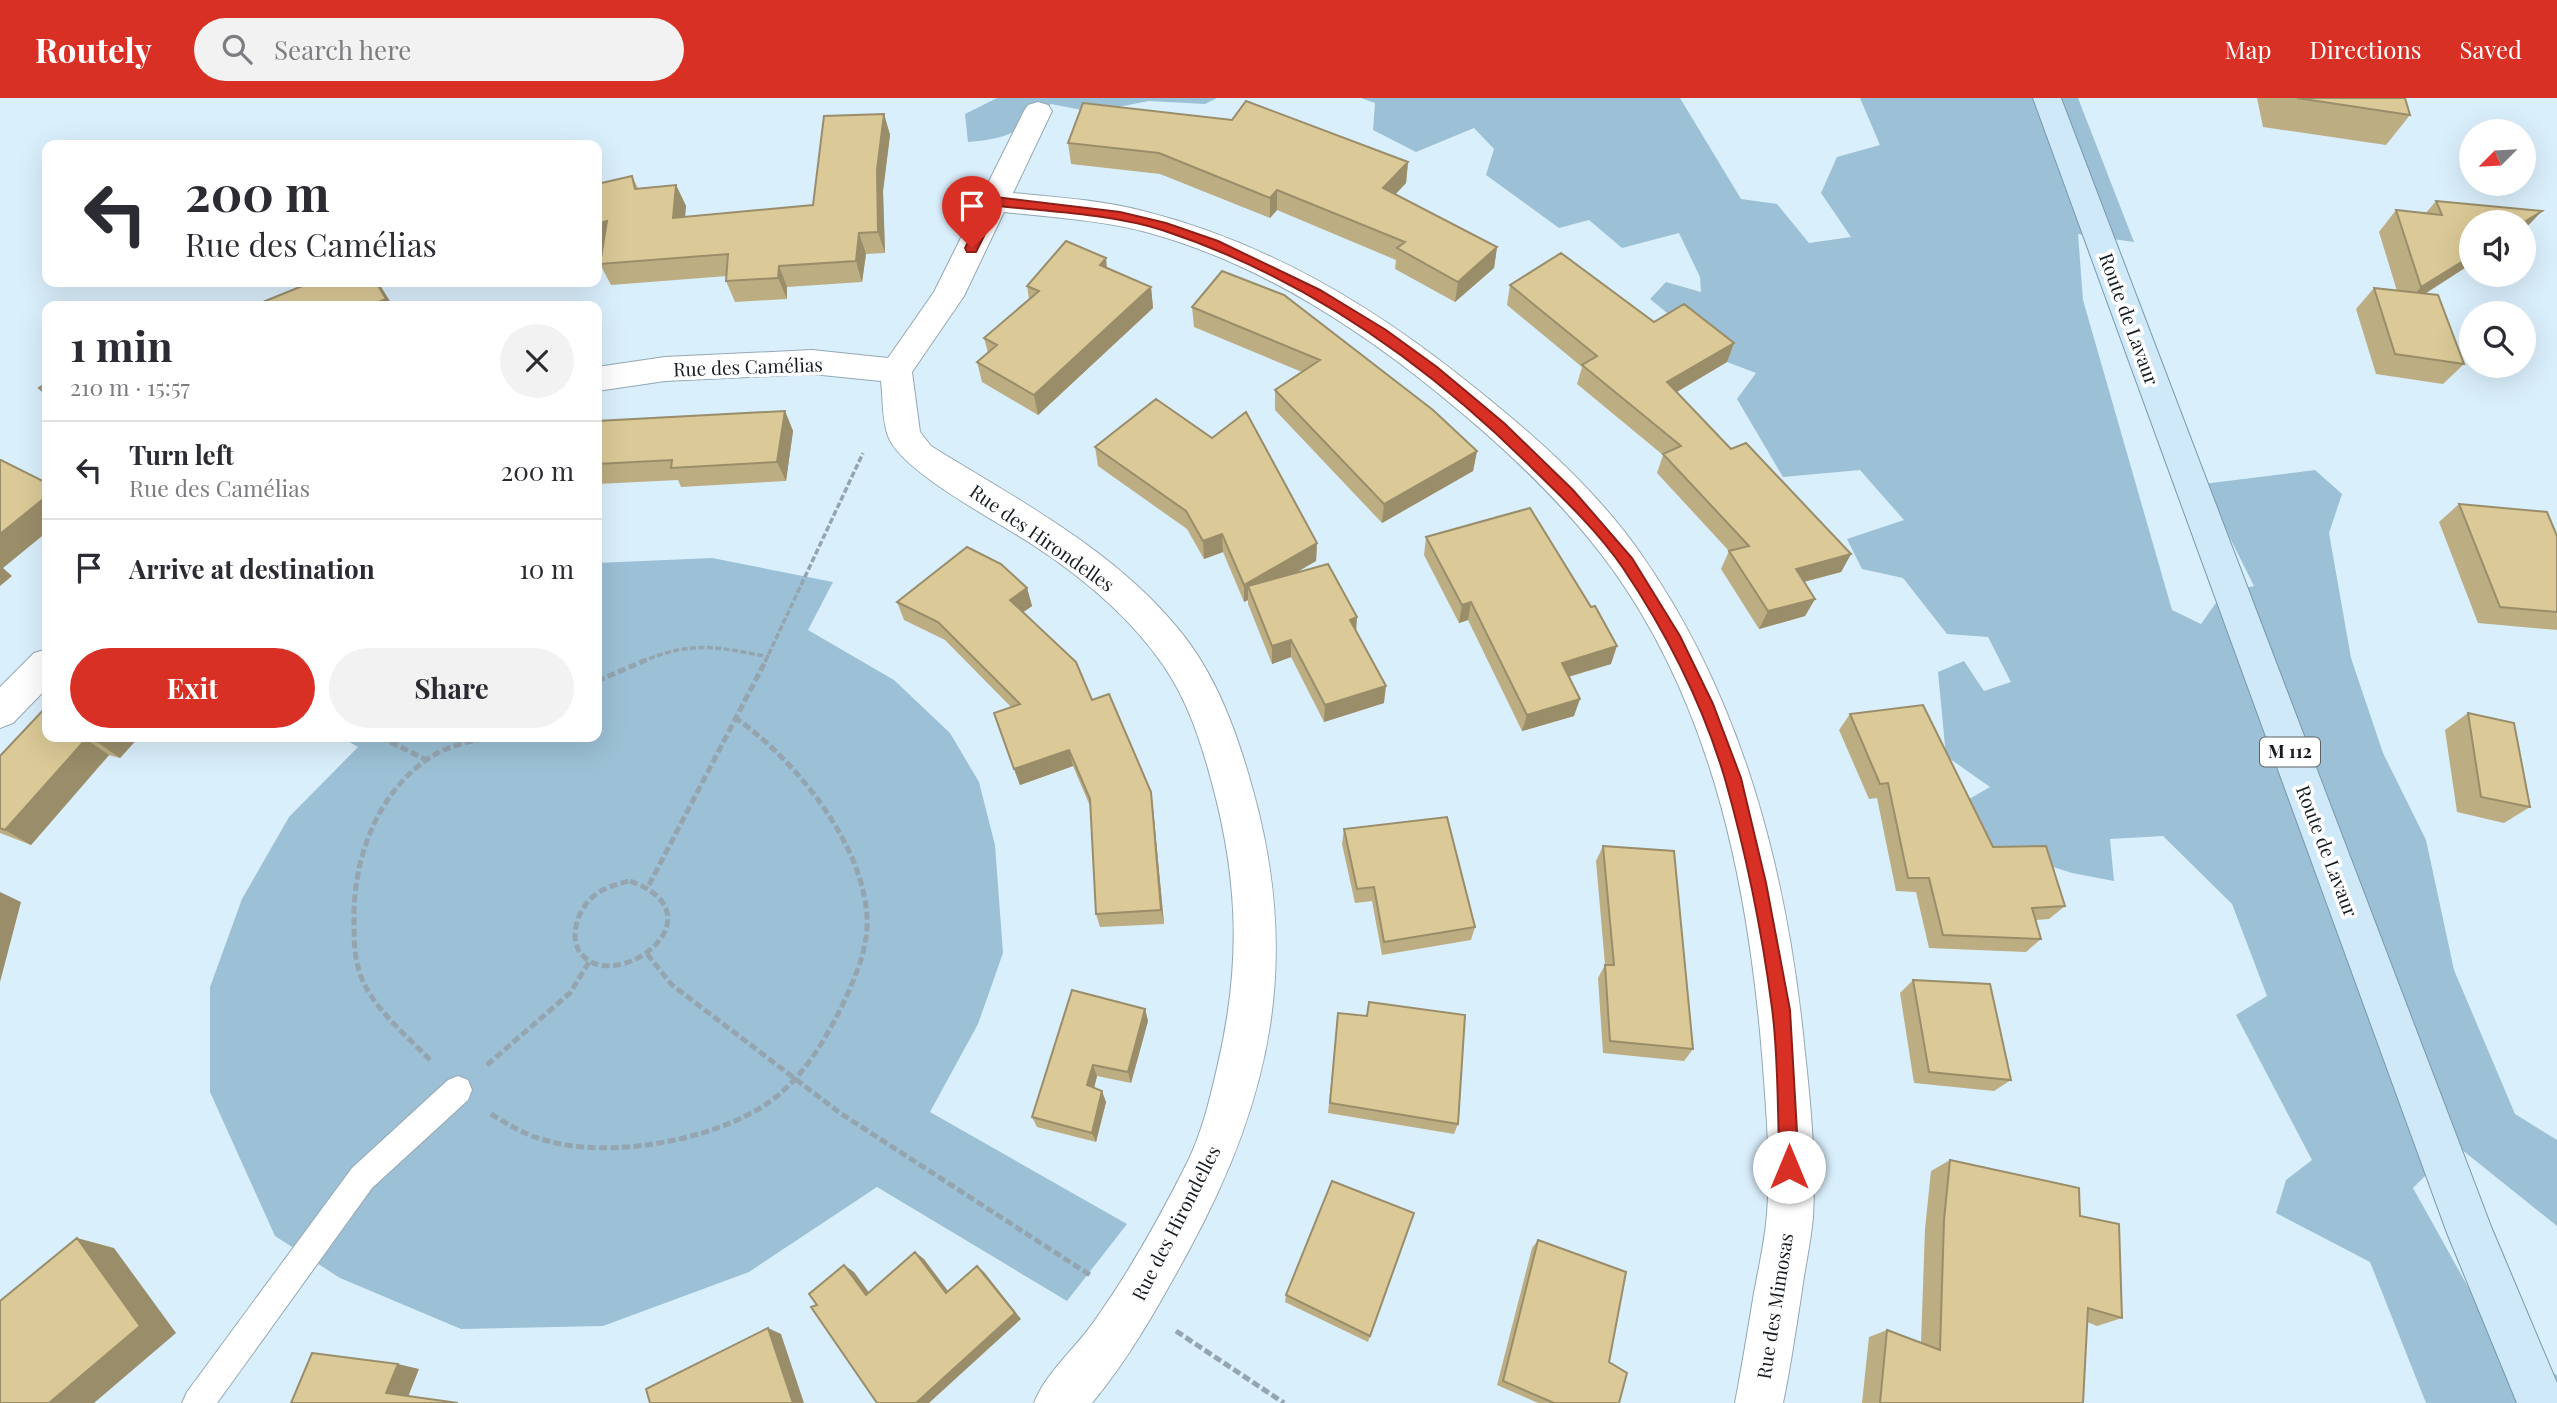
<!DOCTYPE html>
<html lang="en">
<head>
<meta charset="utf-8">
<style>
	body { margin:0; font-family:"Playfair Display",serif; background:#f2f2f3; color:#2b2b33; height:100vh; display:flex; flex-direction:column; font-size:26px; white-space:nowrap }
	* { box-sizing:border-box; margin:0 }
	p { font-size:23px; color:#7c7c81 }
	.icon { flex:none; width:38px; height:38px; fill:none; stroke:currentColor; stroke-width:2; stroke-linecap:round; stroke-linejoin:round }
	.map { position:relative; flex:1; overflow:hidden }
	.sheet { position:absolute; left:42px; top:203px; width:560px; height:441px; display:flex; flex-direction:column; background:#fff; border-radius:14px; box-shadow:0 7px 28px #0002 }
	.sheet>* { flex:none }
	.hud { position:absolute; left:42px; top:42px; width:560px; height:147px; border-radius:14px; box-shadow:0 7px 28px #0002; background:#fff; color:#2b2b33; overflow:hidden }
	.needle { width:46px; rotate:246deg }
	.tools { position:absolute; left:2459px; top:21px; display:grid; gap:14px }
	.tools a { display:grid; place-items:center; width:77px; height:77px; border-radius:50%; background:#fff; box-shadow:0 7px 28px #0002; font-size:35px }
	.pin { position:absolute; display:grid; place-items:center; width:60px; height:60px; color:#fff; margin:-72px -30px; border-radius:50% 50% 50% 0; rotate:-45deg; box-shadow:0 0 7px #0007 }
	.pin .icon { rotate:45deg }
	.me { position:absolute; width:77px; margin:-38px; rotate:0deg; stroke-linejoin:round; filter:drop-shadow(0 0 5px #0008) }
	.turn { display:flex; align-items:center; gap:24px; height:147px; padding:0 28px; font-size:32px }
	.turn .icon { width:91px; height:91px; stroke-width:2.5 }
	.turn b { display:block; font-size:49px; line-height:60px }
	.round { display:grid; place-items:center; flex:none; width:74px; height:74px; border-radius:37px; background:#f2f2f3 }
	.overview { display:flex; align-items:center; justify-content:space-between; height:119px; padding:0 28px }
	h1 { font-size:42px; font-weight:700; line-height:52px }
	.action { display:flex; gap:14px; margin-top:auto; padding:14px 28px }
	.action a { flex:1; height:80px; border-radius:42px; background:#d93025; color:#fff; font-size:28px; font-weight:700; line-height:80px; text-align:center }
	.action a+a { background:#f2f2f3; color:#2b2b33 }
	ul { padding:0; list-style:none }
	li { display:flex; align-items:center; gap:21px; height:98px; padding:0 28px; border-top:2px solid #e1e1e2 }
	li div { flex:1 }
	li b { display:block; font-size:26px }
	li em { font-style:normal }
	header { display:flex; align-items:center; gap:42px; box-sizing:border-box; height:98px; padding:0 35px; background:#d93025; color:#fff }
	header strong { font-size:33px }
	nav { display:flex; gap:38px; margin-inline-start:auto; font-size:24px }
	.search { width:490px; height:63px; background:#f2f2f3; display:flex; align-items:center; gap:18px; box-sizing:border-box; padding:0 24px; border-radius:38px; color:#7c7c81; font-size:26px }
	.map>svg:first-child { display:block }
	.green { fill:#9cc0d5 }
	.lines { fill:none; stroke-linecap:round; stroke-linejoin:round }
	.lane-casing { stroke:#94a8b4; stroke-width:2 }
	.street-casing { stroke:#94a8b4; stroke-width:2 }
	.primary-casing { stroke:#7998ab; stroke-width:2 }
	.path-far1 { stroke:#95a5af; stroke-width:3.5; stroke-dasharray:6 2.5; stroke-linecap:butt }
	.path { stroke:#95a5af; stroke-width:5; stroke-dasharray:8 3.5; stroke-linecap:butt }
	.lane { fill:#fff; fill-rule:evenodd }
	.street { fill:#fff; fill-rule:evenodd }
	.primary { fill:#cfe9f9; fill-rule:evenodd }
	.wall { fill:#bcad82 }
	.shaded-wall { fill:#998d6a }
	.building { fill:#dbc997; stroke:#998d6a; stroke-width:2 }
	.route { fill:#d93025; stroke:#8d1f18; stroke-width:2 }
	.labels { text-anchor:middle; stroke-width:7; stroke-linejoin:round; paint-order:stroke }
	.shield { fill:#fff; stroke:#5c6164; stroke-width:2 }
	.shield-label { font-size:18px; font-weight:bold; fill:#161d22 }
	.street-label { font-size:19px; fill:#161d22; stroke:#fff }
</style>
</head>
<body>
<header>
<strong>Routely</strong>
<div class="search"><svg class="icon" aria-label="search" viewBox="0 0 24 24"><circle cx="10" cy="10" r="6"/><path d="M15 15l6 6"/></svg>Search here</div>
<nav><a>Map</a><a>Directions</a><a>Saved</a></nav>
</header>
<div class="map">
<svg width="2557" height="1305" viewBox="0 0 2557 1305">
	<rect width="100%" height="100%" fill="#daeffc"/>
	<path class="green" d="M997,0H1217L1205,6L1149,3L1092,14L1051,6C1022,33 1008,41 968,44L965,16Z
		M1361,0H1680L1741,101L1777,106L1809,145L1851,139L1821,95L1837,59L1880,47L1860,0H2078L2134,144L2078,136L2083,202L2172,512L2201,526L2223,495L2254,488L2203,386L2315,372L2342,396L2329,435L2351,560L2383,655L2426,742L2454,872L2515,1016L2557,1042V1128L2456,1047L2413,1090L2507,1259L2557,1277V1305H2426L2370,1164L2276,1115L2286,1082L2312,1062L2236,917L2267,898L2232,806L2163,738L2110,741L2114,783L2072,775L2031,762H2001L1943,716L1990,689L1946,658L1938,574L1964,563L1984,593L2011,584L1988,539L1947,536L1903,480L1862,471L1847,441L1904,422L1860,372L1783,379L1737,301L1756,275L1727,264L1650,201L1666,184L1701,194L1700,179L1679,135L1622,150L1589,122L1559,130L1486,77L1494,51L1474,30L1416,54L1373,32L1375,5Z
		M712,460L833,484L808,532L894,582L950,635L979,684L995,747L1003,855L978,926L930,1014L1127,1126L1067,1203L877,1089L749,1174L603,1228L461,1231L340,1180L275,1138L210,994V889L242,801L289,719L358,649L341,639H597V465Z"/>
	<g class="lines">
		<g class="lane-casing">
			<path id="lane" d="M458,978L468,982L472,992L468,1002L372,1090L217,1305H182L187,1294L352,1070L448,982Z"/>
		</g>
		<g class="street-casing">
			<path id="street" d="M1038,4L1048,7L1052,13L1013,95C1056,99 1100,102 1143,113C1260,142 1367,204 1460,278C1525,329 1593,387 1641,456C1744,603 1788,778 1805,955C1811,1009 1816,1065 1813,1119C1811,1144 1805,1168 1802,1192C1796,1230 1791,1267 1783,1305H1735C1742,1268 1748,1231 1754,1195C1759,1168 1765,1142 1767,1116C1771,1063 1766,1009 1762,956C1748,787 1713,612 1613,472C1565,405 1502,347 1439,296C1353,226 1254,163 1146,134C1100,122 1051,119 1004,114L964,198L912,274L920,334L931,348C1018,402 1115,452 1180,533C1216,577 1237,634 1252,689C1301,861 1272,1000 1188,1154C1159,1207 1131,1258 1092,1305H1034C1046,1274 1076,1250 1095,1222C1130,1173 1161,1117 1188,1063C1202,1034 1210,1001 1217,970C1241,869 1239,785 1212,685C1201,644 1188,603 1163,567C1130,519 1082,479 1033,447C999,424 901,374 888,338C882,322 883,300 881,283L812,276L665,283L597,293V269L665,259L812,252L888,260L934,194L1024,13L1028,7Z
				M47,551V590L13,625L0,630V589L34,555Z"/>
		</g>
		<g class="primary-casing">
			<path id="primary" d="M2033,0H2061L2492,1131L2557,1285V1305H2517L2447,1135Z"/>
		</g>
		<path class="path-far1" d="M641,564C692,542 718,549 769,559
			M765,564L863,355"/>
		<path class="path" d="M597,583L646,562
			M380,639L427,662
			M630,783C722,816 622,894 584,859C566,843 578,809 595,797C605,789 618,786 630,783Z
			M649,787L766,562
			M647,856L672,887L840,1015L1090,1177
			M430,962C406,937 376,913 362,881C354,862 354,842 354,823C353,762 376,696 429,660C446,648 469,644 489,639
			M487,967L570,895L589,864
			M491,1016C509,1027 527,1038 548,1043C612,1061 718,1042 772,1002C802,980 824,944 841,910C854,882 869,850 867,819C863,745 795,662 737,621
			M1176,1233L1284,1305"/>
		<use href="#lane" class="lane"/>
		<use href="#street" class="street"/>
		<use href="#primary" class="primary"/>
	</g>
	<path class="wall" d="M2257,0H2405L2410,17L2386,47L2263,29Z
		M884,16L890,37L883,93L885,155L866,156L862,184L787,189V201L735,204L726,183L727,178L611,187L600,166L603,148L597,150L632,78L638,90L676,87L686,108L685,119L813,107Z
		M1068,45L1408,64L1406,85L1395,96L1497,149L1494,170L1455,204L1395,171L1396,162L1277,112L1270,120L1160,76L1071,66Z
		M2436,103L2471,124V166L2425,196L2464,266L2443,286L2376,276L2356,211L2374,190L2397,193L2379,134L2396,112L2425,116Z
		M1107,170L1151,189L1153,210L1038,317L982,284L977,264L988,255L984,240L1029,201L1027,188Z
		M1222,173L1477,353L1473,373L1382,425L1275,312V292L1302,274L1194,229L1192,209Z
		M1510,187L1734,245L1727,264L1677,294L1731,351L1851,456L1841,474L1804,484L1815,501L1805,518L1759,531L1721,471L1729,453L1657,375L1663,357L1577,286L1582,269L1507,207Z
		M785,313L793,333L786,383L681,389L678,382L597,386V323Z
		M1095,349L1317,445L1316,463L1297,474L1356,533L1384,605L1324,624L1291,559L1272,566L1248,506V502L1244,504L1223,454L1204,461L1187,431L1098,368Z
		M2459,406L2557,438V532L2478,525L2439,424Z
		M1426,439L1611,566L1569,579L1574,618L1522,633L1468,522L1459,525L1424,457Z
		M1027,490L1032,508L1023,514L1092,602L1151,694L1153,710L1164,826L1100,829L1096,816L1090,708L1073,668L1020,687L994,615L1011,609L945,542L904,522L897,504Z
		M2468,615L2530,709L2504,725L2457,714L2445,632Z
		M1850,616L1993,749L2065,808L2049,821L2036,822L2041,841L2026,854L1929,850L1916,794L1896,793L1877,700L1869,701L1839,632Z
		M47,639H139L120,660L109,657L31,747L0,735V658Z
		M1344,731L1475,829L1471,842L1382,857L1372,803L1355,805L1342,746Z
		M1603,748L1693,951L1684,963L1603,955L1598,880L1605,867L1596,763Z
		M1913,882L2011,982L1994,993L1914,985L1900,895Z
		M1145,911L1148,923L1131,985L1097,978L1094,990L1106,1004L1096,1044L1037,1029L1032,1019Z
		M1338,915L1458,1026L1454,1036L1328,1015Z
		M1950,1062L2080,1118L2122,1220L2097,1228L2087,1224L2083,1305H1862L1869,1239L1887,1232L1921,1245L1925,1131L1931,1073Z
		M1414,1115L1368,1244L1285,1204L1286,1197Z
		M1538,1142L1619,1305H1538L1497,1287L1532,1150Z"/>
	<path class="shaded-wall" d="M884,16L890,37L883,93L885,155L878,134L877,72Z
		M1408,64L1406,85L1382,111L1383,90Z
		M676,87L686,108L683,141L673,120Z
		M1277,92V112L1270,120V100Z
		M2542,113L2524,132V124Z
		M607,123L618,145L597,150V126Z
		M859,135L866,156L862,184L856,163Z
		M1497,149L1494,170L1455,204L1458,184Z
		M2471,158V166L2402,210L2421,189Z
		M1106,160L1108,181L1100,167Z
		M779,168L787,189V201L778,180Z
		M376,184H378L393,208H369Z
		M1151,189L1153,210L1038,317L1034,297Z
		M1734,245L1727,264L1661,303L1667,284Z
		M785,313L793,333L786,383L777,364Z
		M1477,353L1473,373L1382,425L1384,406Z
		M47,398V434L3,470L12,478L0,488V436Z
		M1222,436L1223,454L1204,461L1203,443Z
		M1317,445L1316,463L1252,500L1248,488V502L1244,504V487Z
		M1851,456L1841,474L1787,488L1796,471Z
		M1027,490L1032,508L1015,520L1010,502Z
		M1815,501L1805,518L1759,531L1768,513Z
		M1471,504L1468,522L1459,525L1462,507Z
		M1357,519L1356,537L1350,522Z
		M1291,542V559L1272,566V548Z
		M1617,548L1611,566L1556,582L1562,565Z
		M1386,588L1384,605L1324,624L1325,607Z
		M1580,601L1574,618L1522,633L1527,617Z
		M102,639H139L120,660L97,644Z
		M86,641L109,657L31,747L5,732Z
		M1069,652L1073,668L1020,687L1014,671Z
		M1151,694L1153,710L1164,826L1161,812Z
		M0,794L21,804L0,884Z
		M1145,911L1148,923L1131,985L1128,974Z
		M1093,967L1097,978L1092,998L1087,987Z
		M1102,993L1106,1004L1096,1044L1092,1035Z
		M77,1140L114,1150L176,1235L94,1305H49Z
		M915,1154L924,1161L954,1201L946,1195Z
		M844,1167L854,1174L876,1204L866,1197Z
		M977,1168L984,1174L1021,1221L929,1305H916Z
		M768,1230L781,1236L804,1305H793Z
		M398,1266L419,1271L408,1299L386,1295Z"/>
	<path class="building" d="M2297,0H2405L2410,17Z
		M1246,3L1408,64L1383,90L1497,149L1458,184L1397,150L1405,144L1277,92L1270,100L1159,55L1068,45L1083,5L1232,22Z
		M884,16L877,72L878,134L859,135L856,163L779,168L778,180L726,183L728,156L600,166L607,123L597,126V86L632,78L635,91L676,87L673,120L813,107L824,18Z
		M2436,103L2542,113L2524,124H2471V158L2421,189L2396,112L2442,117Z
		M1066,143L1106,160L1100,167L1151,189L1034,297L977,264L997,247L984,240L1039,193L1027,188Z
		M1561,155L1654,224L1684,206L1734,245L1667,284L1731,351L1746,345L1851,456L1796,471L1815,501L1768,513L1729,453L1749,448L1663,356L1681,348L1582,267L1597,258L1510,187Z
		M1222,173L1284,197L1433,312L1477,353L1384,406L1275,292L1320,262L1192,209Z
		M312,184H376L386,201L369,208H253Z
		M2374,190L2438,197L2464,266L2395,256Z
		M47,285V297L39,290Z
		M1156,301L1212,340L1246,314L1317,445L1244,487L1222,436L1203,443L1186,413L1095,349Z
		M785,313L777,364L671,370L672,362L597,366V323Z
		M0,362H1L47,385V398L0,436Z
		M2459,406L2547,414L2557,438V514L2500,509Z
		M1530,410L1591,509L1595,508L1617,548L1562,565L1580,601L1527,617L1471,504L1462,507L1426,439Z
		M967,449L1001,466L1027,490L1010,502L1076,564L1092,602L1109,596L1151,694L1161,812L1096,816L1090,701L1069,652L1014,671L994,615L1020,606L938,524L897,504Z
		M1328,466L1357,519L1350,522L1386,588L1325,607L1291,542L1272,548L1248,488Z
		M1923,607L1993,749L2046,748L2065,808L2032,810L2041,841L1943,837L1929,780H1908L1888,685L1880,686L1850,616Z
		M47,608V639H102L97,644L86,641L5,732L0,730V658Z
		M2468,615L2514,625L2530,709L2481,699Z
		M1447,719L1475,829L1384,844L1374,789L1357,791L1344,731Z
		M1603,748L1674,753L1693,951L1610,943L1605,867H1614Z
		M1913,882L1990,886L2011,982L1929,974Z
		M1072,892L1145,911L1128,974L1093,967L1087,987L1102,993L1092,1035L1032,1019Z
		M1369,904L1465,917L1458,1026L1330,1005L1338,915L1367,918Z
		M1950,1062L2079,1090L2080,1118L2119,1126L2122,1220L2088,1210L2083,1305H1880L1887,1232L1940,1252L1944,1122Z
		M1332,1083L1414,1115L1370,1238L1286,1197Z
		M77,1140L140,1228L49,1305H0V1203Z
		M1538,1142L1626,1174L1609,1264L1627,1275L1619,1305H1554L1503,1283Z
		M915,1154L946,1195L977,1168L1015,1215L916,1305H877L811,1209L817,1207L809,1196L844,1167L866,1197Z
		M768,1230L793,1305H650L646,1291Z
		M312,1255L398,1266L386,1295L458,1305H291Z"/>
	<path class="route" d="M995,99L1120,114L1166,125L1218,143L1320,192L1386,232L1437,269L1504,325L1573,392L1632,460L1680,538L1713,606L1741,680L1766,785L1790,912L1799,1069L1796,1075L1789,1078L1783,1075L1780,1069C1777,1016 1779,962 1772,910C1762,834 1746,755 1725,681C1703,607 1666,534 1623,470C1599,435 1566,403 1535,373C1430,268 1305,179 1162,132C1111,116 1052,114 999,108L976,154H967L965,150L989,103Z"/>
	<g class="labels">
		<rect class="shield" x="2260" y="639.5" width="60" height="29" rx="5"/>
		<g class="shield-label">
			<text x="2290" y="660">M 112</text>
		</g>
		<g class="street-label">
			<text transform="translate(2129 221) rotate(70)" y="7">Route de Lavaur</text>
			<text transform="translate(748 269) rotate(-2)" y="7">Rue des Camélias</text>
			<text transform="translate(1042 440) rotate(35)" y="7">Rue des Hirondelles</text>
			<text transform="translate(2327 753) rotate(69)" y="7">Route de Lavaur</text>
			<text transform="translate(1176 1125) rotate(-63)" y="7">Rue des Hirondelles</text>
			<text transform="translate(1775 1208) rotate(-81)" y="7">Rue des Mimosas</text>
		</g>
	</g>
</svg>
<div class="tools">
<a><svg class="needle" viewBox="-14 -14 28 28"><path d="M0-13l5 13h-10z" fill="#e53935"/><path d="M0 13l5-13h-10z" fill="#7c7c81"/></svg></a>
<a><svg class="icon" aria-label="sound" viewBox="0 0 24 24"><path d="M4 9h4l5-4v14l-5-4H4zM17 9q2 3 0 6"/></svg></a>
<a><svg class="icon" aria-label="search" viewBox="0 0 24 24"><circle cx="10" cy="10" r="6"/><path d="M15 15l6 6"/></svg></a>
</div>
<div class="pin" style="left:972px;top:150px;background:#d93025"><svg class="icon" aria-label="arrive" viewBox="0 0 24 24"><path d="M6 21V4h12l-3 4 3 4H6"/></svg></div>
<svg class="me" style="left:1789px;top:1069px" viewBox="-20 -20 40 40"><circle r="19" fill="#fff"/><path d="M0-13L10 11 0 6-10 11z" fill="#d93025"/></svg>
<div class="hud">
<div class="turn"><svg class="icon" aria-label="left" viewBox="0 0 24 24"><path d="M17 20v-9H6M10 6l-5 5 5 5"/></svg><div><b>200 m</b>Rue des Camélias</div></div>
</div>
<section class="sheet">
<div class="overview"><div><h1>1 min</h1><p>210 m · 15:57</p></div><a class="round"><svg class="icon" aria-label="close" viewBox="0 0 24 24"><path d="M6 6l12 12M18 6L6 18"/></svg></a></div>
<ul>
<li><svg class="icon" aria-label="left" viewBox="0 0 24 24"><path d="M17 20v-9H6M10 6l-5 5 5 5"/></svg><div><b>Turn left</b><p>Rue des Camélias</p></div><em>200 m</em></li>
<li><svg class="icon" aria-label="arrive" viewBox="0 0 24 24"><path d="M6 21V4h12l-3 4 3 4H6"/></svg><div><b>Arrive at destination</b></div><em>10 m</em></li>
</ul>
<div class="action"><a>Exit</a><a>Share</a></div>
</section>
</div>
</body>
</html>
